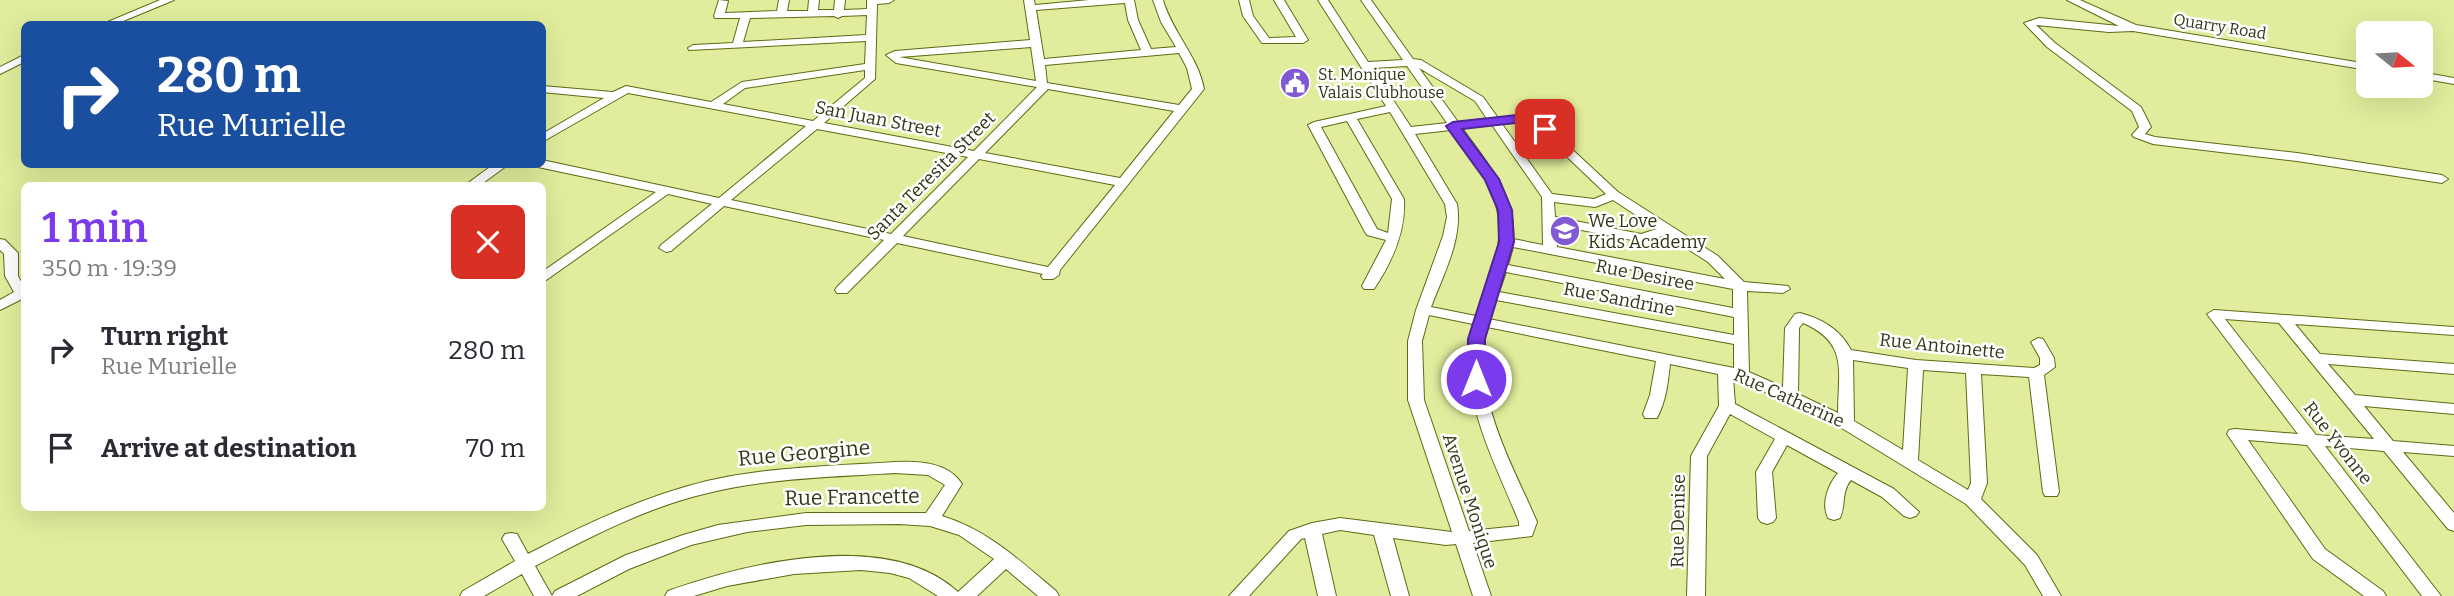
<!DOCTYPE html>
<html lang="en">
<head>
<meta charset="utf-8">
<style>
	body { margin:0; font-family:Bitter,serif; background:#f2f2f3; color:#2b2b33; height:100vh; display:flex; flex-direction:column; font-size:26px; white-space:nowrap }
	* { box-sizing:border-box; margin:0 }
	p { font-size:23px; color:#7c7c81 }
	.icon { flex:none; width:38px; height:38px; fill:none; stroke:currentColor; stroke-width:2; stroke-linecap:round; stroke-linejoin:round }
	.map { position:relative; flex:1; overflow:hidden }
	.sheet { position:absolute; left:21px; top:182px; width:525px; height:329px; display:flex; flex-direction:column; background:#fff; border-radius:10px; box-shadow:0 7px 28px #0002 }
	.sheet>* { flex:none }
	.guide { position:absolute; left:21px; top:21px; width:525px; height:147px; border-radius:10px; box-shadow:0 7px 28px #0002; background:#1a4fa0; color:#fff; overflow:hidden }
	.needle { width:46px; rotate:108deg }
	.buttons { position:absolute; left:2356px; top:21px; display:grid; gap:14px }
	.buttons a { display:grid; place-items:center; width:77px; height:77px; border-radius:10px; background:#fff; box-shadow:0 7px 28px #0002; font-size:35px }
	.pin { position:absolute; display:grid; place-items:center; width:60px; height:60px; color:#fff; margin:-30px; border-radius:14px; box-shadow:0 4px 10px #0006 }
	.me { position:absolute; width:77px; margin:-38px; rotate:0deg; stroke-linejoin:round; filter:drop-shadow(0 0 5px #0008) }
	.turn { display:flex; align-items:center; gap:24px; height:147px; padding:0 21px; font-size:32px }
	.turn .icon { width:91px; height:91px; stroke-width:2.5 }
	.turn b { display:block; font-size:49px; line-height:60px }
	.round { display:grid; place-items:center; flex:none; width:74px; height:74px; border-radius:10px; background:#f2f2f3 }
	.summary { display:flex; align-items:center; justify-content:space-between; height:119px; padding:0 21px }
	h1 { font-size:42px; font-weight:600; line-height:52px; color:#7c3aed }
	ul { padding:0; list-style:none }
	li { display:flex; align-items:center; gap:21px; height:98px; padding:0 21px }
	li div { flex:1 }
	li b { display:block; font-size:26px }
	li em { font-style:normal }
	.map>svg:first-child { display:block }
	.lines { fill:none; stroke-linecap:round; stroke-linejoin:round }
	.minor-casing { stroke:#616915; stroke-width:2 }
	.minor { fill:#fff; fill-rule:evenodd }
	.route { fill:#7c3aed; stroke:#51269a; stroke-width:2 }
	.labels { text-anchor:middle; stroke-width:5; stroke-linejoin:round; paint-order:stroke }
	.far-street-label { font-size:16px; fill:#333716; stroke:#fff }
	.far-poi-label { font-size:16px; fill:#333716; stroke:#fff; text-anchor:start }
	.street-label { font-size:18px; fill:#333716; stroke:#fff }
	.poi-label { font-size:18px; fill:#333716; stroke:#fff; text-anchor:start }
	.near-street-label { font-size:21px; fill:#333716; stroke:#fff }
</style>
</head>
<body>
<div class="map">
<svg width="2454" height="596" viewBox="0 0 2454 596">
	<rect width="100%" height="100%" fill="#e1ed9c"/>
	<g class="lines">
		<g class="minor-casing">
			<path id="minor" d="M160,0H174L116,24H103Z
				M719,0L728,1L725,13L777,11L779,0H789L787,11H808L809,0H819L818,10H834L835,0H845L844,10L867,9V0H894L889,3L877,4L875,79L824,123L974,151L1037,87L896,63L886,55L895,51L1030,40L1024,0H1034L1035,5L1089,0H1134L1138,20L1151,49L1176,47L1161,22L1153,0H1163C1172,32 1198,56 1204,89L1060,270L1059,275L1053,279H1043L1041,276L1043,274L897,243L847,293H837L835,290L837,287L884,240L724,206L671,251L666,252L659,248L661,245L712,204L668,194L542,283V272L656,192L538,167L536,164H542V160L719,198L806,126L628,93L542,142V134L604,98L542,92V86L613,92L626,86L711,102L742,82L865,64L866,41L689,50L688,48L693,45L733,43L740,18H715L714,16ZM1125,3L1128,20L1141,50L1044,59L1036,10ZM867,15L866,35L743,42L750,18L834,16L838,18L842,16ZM1031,47L1036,81L899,57ZM1179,53L1187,68L1192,89L1179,105L1047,83L1045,65ZM865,70V78L813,121L723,104L745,88ZM1048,89L1174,111L1120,178L985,153ZM817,129L968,157L891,234L731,200ZM979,159L1115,185L1048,267L903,236Z
				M1239,0H1249L1253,16L1269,38L1296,37L1274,0H1284L1308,40L1303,43H1262L1243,16Z
				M1318,0H1328L1368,62L1403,60L1361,0H1371L1413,59L1421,60L1483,97L1498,118L1526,115L1548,127L1618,192L1718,256L1744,282L1788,286L1790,289L1783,293L1747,291L1749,372L1783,387L1785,328L1795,314L1800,313C1822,319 1840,329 1851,350L1916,360L2034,368L2040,365V358L2031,342L2038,338L2043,339L2054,358L2055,367L2044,375L2059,492L2057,496H2045L2043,492L2029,377L1981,374L1987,483L1981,499L2037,555L2061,596H2043L2025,565L1966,504L1840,427L1733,377L1735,404L1894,489L1919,512L1916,516L1910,518L1904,516L1882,497L1851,480C1841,492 1846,505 1840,518L1834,520L1828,518C1821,503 1828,485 1838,473L1787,445L1772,472L1776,518L1773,522L1767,524L1761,522L1758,518L1756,472L1775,439L1730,414L1707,456L1705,596H1687L1691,456L1719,406L1718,374L1670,364C1668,383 1666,401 1657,418H1645L1643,414L1650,395L1656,361L1487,327C1471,395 1511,461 1537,522L1532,536L1473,543L1491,596H1473L1456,544L1446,545L1393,538L1409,596H1391L1374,535L1340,530L1322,534L1336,596H1318L1305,538L1301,539L1249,596H1229L1289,531L1312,523L1340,518L1452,532L1408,400V341L1416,310L1443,236L1447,217L1445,204L1390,112L1357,119L1404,199C1406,232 1392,262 1374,289H1364L1362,286L1386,240L1367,235L1365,232L1308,125L1314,122L1386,106ZM1407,66L1447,123L1411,127L1372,68ZM1419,68L1475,101L1487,119L1458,122ZM1347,121L1392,199L1388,233L1377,229L1321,127ZM1524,122L1540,131L1606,194L1594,199L1552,194L1502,124ZM1492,125L1542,197L1543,245L1513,239C1517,196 1486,162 1462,128ZM1451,130C1463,146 1476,161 1485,178C1514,229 1493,267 1476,316L1431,307C1443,275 1463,239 1457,204L1415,134ZM1613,200L1657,229L1641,234L1555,217L1554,202L1595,207ZM1556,225L1642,242L1666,235L1708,262L1725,279L1557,247ZM1513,247L1733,289V308L1508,265ZM1506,272L1734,317V335L1499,292ZM1496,300L1734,344V368L1489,319ZM1429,315L1473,324C1456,394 1494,459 1519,522V526L1469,531L1424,400L1422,341ZM1803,323C1849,343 1838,371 1838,413L1798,394L1799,328ZM1853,360L1908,368L1903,450L1854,421ZM1923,370L1966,373L1971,483L1968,490L1918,460Z
				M2067,0H2080L2136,25L2368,64V70L2133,31L2109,32L2036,25L2055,43L2141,107L2151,127L2145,134L2155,137L2297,153L2442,175L2448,179L2442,183L2297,161L2153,144L2134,137L2132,135L2139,127L2132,111L2047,47L2024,23L2039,18L2119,26Z
				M24,55V62L0,74V67Z
				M2420,72L2454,78V84L2420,78Z
				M494,164H509L479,186H464Z
				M0,239L5,240L18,253V276L24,287V298L0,310V300L14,292L5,276L4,254L0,250Z
				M2214,310L2454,327V335L2295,324L2320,354L2454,364V374L2328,364L2355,395L2454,404V414L2364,406L2393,441L2454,446V456L2403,452L2454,513V531L2448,529L2384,451L2325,446L2441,596H2422L2307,445L2248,440L2325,549L2383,591L2386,596H2364L2313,559L2227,434L2229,430L2235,429L2298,434L2207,314ZM2225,319L2279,323L2374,439L2316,435Z
				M895,462C919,461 948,462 962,484L942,516C988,530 1020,561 1056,591L1059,596H1038L1006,569L977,596H938L909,578L890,573L861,570L794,574L727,586L694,596H665L668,591C746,563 889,528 958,592L994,559L959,535L930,526L899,524L806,525L747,532L691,545L629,569L577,596H534L522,574L484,596H460L463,591L515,561L502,539L505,534L511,533L517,534L528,554C585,524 645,496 707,481C769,467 832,466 895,462ZM895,473L928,475L945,485L926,513H806L718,525L683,535L626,555L555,591L552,596L535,566C590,537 647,507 708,493C769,478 832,477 895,473Z"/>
		</g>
		<use href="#minor" class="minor"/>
	</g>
	<path class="route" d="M1526,114L1551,129L1545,133L1524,122L1462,129L1499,179L1512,210L1514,242L1485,339V379L1476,384L1468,379V339L1499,242L1498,210L1485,180L1446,126L1453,122Z"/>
	<defs>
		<g id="civic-disc" transform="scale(1.575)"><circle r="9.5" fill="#8159d3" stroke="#fff"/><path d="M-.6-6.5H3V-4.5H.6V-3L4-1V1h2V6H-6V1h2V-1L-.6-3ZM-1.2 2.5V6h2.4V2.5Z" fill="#fff"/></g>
		<g id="school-disc" transform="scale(1.575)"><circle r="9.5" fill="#8159d3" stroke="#fff"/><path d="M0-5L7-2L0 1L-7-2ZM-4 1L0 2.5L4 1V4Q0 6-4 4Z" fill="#fff"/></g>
	</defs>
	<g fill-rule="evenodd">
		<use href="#civic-disc" x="1295" y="83"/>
		<use href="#school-disc" x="1565" y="231"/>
	</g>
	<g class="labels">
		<g class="far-street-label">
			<text transform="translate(2220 26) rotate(9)" y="6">Quarry Road</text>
		</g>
		<g class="far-poi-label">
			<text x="1318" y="80">St. Monique<tspan x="1318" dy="18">Valais Clubhouse</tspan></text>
		</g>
		<g class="street-label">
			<text transform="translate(878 119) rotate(11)" y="6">San Juan Street</text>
			<text transform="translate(931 176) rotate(-45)" y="6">Santa Teresita Street</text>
			<text transform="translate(1645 275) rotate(11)" y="6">Rue Desiree</text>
			<text transform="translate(1619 299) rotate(11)" y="6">Rue Sandrine</text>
			<text transform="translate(1942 346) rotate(6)" y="6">Rue Antoinette</text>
			<text transform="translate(1789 398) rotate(24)" y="6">Rue Catherine</text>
			<text transform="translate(2338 443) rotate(52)" y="6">Rue Yvonne</text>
			<text transform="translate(1470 501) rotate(72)" y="6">Avenue Monique</text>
			<text transform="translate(1678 521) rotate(-89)" y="6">Rue Denise</text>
		</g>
		<g class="poi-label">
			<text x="1588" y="227">We Love<tspan x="1588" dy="21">Kids Academy</tspan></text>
		</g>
		<g class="near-street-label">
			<text transform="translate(804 453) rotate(-5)" y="7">Rue Georgine</text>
			<text transform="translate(852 497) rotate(-1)" y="7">Rue Francette</text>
		</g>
	</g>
</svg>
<div class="buttons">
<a><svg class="needle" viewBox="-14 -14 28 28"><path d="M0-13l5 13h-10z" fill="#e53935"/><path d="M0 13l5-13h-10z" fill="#7c7c81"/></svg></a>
</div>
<div class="pin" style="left:1545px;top:129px;background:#d93025"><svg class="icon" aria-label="arrive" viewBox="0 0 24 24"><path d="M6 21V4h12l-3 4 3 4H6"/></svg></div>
<svg class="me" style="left:1476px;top:379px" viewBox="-20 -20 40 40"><circle r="17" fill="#7c3aed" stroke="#fff" stroke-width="3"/><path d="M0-11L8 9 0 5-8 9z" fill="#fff"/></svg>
<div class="guide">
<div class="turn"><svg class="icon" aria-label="right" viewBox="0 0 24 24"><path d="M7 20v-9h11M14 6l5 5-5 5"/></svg><div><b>280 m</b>Rue Murielle</div></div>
</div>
<section class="sheet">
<div class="summary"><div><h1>1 min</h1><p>350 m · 19:39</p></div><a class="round" style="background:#d93025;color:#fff"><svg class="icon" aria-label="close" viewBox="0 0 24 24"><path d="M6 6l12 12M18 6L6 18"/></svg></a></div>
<ul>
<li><svg class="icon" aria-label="right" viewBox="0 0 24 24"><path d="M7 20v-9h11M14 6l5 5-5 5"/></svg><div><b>Turn right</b><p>Rue Murielle</p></div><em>280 m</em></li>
<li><svg class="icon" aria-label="arrive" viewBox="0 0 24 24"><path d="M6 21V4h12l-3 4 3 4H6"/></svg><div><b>Arrive at destination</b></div><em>70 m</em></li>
</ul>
</section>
</div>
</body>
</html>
